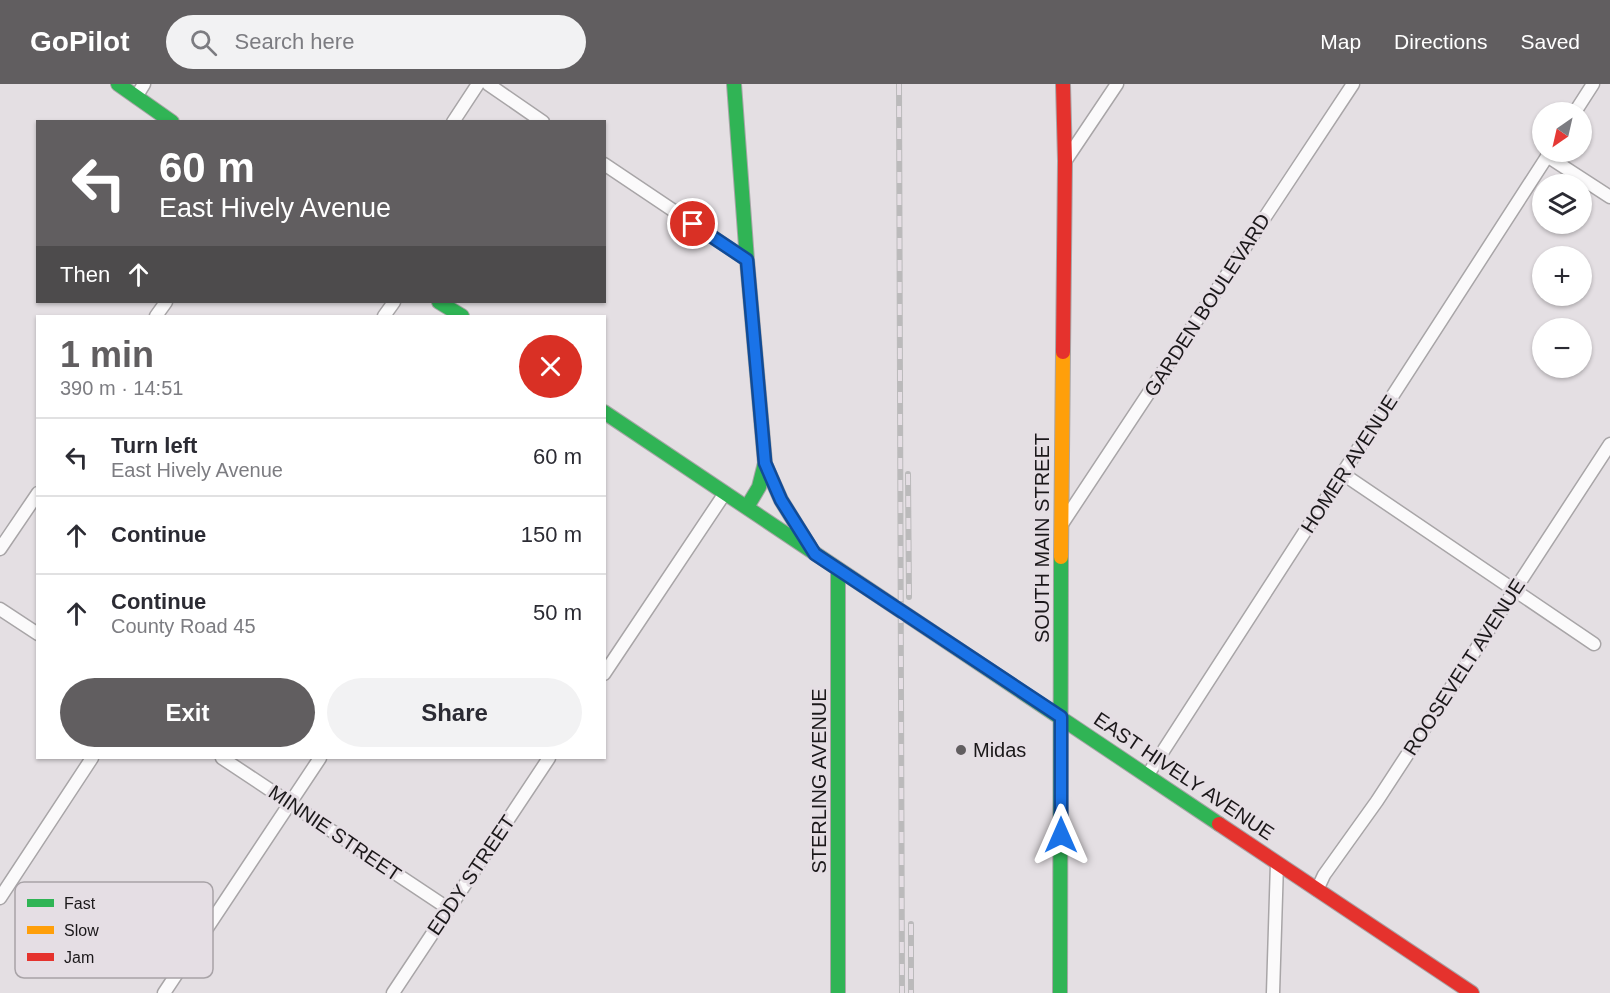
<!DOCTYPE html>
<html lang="en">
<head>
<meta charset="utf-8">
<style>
	body { margin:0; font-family:Arial,sans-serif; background:#f2f2f3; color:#2b2b33; height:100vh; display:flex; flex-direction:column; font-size:22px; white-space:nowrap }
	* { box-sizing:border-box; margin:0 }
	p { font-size:20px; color:#7c7c81 }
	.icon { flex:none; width:33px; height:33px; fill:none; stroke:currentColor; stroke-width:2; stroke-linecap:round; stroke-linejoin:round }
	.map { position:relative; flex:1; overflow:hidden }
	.panel { position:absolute; left:36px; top:231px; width:570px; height:444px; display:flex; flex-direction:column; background:#fff; border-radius:0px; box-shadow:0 2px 4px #0004 }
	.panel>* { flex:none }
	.guide { position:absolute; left:36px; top:36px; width:570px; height:183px; border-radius:0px; box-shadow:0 2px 4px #0004; background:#615e60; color:#fff; overflow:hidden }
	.needle { width:39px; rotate:214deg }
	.controls { position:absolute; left:1532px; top:18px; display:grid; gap:12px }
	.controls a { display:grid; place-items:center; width:60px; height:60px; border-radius:50%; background:#fff; box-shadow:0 2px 4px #0004; font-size:30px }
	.pin { position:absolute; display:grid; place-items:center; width:51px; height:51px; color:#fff; margin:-26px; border:3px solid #fff; border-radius:50%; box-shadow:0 2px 6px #0007 }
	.me { position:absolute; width:66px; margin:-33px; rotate:0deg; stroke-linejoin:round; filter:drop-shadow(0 0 4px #0008) }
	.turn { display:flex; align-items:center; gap:21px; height:126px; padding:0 24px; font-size:27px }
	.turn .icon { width:78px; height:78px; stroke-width:2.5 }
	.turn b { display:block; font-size:42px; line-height:51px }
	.then { display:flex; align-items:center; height:57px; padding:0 24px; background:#0003; gap:12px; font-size:22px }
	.round { display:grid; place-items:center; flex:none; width:63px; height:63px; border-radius:32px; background:#f2f2f3 }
	.headline { display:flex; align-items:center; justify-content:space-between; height:102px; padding:0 24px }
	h1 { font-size:36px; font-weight:700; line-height:45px; color:#615e60 }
	.primary-button { display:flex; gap:12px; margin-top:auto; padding:12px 24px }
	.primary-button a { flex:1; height:69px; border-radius:36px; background:#615e60; color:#fff; font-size:24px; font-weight:700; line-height:69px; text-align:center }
	.primary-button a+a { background:#f2f2f3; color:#2b2b33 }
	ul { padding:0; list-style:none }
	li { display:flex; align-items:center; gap:18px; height:78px; padding:0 24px; border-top:2px solid #e1e1e2 }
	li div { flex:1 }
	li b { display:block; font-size:22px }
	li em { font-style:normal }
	header { display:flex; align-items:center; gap:36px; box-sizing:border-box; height:84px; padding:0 30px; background:#615e60; color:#fff }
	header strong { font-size:28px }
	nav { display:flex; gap:33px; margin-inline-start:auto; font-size:21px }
	.search { width:420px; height:54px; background:#f2f2f3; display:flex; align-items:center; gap:15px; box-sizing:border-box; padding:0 21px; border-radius:33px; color:#7c7c81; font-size:22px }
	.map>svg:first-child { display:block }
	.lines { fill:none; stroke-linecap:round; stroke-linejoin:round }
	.street-casing { stroke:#a8a5a7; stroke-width:15 }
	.fast-casing { stroke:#a8a5a7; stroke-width:16 }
	.slow-casing { stroke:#a8a5a7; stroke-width:16 }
	.jam-casing { stroke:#a8a5a7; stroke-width:16 }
	.street { stroke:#fbfafb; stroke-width:12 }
	.fast { stroke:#30b455; stroke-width:14 }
	.slow { stroke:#ff9f0a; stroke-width:14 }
	.jam { stroke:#e5322d; stroke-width:14 }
	.rail-casing { stroke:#bbbabb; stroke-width:6 }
	.rail { stroke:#e5dee4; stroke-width:4; stroke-dasharray:11; stroke-linecap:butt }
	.route-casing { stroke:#114b97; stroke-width:15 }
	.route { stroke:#1a73e8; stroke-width:10 }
	.poi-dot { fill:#615e60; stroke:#e5dee4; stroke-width:2 }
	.labels { text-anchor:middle; stroke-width:6; stroke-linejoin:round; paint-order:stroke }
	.street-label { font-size:20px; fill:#1b181a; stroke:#e5dee4 }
	.poi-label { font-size:20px; fill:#1b181a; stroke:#e5dee4; text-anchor:start }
	.key { fill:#e5dee4; stroke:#a8a3a7; stroke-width:1.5 }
	.key-label { font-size:16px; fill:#1b181a }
</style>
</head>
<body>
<header>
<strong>GoPilot</strong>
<div class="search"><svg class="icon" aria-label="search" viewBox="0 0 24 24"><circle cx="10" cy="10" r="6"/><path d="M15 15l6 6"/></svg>Search here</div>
<nav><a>Map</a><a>Directions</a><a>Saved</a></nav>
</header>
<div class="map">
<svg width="1610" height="909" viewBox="0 0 1610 909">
	<rect width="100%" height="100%" fill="#e4dfe3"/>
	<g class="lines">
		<g class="street-casing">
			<path id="street" d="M488,0L543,38
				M136,13L144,0
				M1575,28L1593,0
				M453,38L478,0
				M1547,72L1610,113
				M1066,76L1117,0
				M604,80L747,176
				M156,232L166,218
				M384,232L394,218
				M1343,390L1594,560
				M1062,440L1353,0
				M0,465L38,409
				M0,525L38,550
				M604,590L725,409
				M222,674L449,825
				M1147,692L1550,68
				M1317,806L1324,791L1377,717L1610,360
				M0,814L92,674
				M164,909L320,674
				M393,909L549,674
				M1273,909L1277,779"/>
		</g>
		<g class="fast-casing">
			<path id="fast" d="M118,0L172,38
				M734,0L747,176L765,379L759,403L747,423
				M439,218L462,232
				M604,328L1219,740
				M765,380L781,416L810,463
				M838,485V909
				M1060,909L1061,473"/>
		</g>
		<g class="slow-casing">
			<path id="slow" d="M1061,473L1063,268"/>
		</g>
		<g class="jam-casing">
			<path id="jam" d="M1063,268L1065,77L1063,0
				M1219,740L1472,909"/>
		</g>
		<use href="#street" class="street"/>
		<use href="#fast" class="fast"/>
		<use href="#slow" class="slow"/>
		<use href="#jam" class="jam"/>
		<g class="rail-casing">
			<path id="rail" d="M899,0L902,909
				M908,390L909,513
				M911,840V909"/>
		</g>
		<use href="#rail" class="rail"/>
	</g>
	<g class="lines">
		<g class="route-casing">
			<path id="route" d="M693,140L747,176L765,379L781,416L815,470L1061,633V751"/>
		</g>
		<use href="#route" class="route"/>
	</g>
	<circle class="poi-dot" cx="961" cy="666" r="6"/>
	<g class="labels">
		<g class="street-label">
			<text transform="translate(1207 221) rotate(-57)" y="7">GARDEN BOULEVARD</text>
			<text transform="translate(1349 380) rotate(-57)" y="7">HOMER AVENUE</text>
			<text transform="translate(1042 454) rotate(-90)" y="7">SOUTH MAIN STREET</text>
			<text transform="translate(1464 583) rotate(-57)" y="7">ROOSEVELT AVENUE</text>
			<text transform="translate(1184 692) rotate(34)" y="7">EAST HIVELY AVENUE</text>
			<text transform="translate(819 697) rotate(-90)" y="7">STERLING AVENUE</text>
			<text transform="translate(335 749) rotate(34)" y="7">MINNIE STREET</text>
			<text transform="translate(471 791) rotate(-56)" y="7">EDDY STREET</text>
		</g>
		<g class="poi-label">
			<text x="973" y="673">Midas</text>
		</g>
	</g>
	<rect x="15" y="798" width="198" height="96" rx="9" class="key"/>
	<rect x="27" y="815" width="27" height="8" fill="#30b455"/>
	<rect x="27" y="842" width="27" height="8" fill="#ff9f0a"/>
	<rect x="27" y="869" width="27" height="8" fill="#e5322d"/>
	<g class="key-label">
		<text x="64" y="825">Fast</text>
		<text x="64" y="852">Slow</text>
		<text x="64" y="879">Jam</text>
	</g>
</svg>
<div class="controls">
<a><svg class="needle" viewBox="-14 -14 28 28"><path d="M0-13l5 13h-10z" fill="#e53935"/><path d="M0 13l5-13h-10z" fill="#7c7c81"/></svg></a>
<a><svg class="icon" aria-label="layers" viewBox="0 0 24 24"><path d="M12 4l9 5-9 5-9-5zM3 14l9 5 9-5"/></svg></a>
<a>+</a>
<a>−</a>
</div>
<div class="pin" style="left:693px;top:140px;background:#d93025"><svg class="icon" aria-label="arrive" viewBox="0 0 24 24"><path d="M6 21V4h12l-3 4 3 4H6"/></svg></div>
<svg class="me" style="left:1061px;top:751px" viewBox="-20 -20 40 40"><path d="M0-17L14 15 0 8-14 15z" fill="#1a73e8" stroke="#fff" stroke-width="4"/></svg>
<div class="guide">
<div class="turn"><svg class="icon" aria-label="left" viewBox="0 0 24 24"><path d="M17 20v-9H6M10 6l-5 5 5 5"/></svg><div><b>60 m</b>East Hively Avenue</div></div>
<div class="then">Then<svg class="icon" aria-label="ahead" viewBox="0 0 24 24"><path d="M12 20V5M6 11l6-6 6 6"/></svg></div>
</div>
<section class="panel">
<div class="headline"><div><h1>1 min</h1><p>390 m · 14:51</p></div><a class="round" style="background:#d93025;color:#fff"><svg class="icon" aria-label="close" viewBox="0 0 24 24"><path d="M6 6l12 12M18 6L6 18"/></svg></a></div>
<ul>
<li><svg class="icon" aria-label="left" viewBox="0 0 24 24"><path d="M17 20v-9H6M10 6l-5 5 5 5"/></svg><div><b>Turn left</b><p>East Hively Avenue</p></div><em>60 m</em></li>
<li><svg class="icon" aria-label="ahead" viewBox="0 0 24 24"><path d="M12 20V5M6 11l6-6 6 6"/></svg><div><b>Continue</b></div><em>150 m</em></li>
<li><svg class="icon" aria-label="ahead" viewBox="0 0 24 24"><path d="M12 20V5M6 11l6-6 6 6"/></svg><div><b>Continue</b><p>County Road 45</p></div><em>50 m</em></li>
</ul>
<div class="primary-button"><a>Exit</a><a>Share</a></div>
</section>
</div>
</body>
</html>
